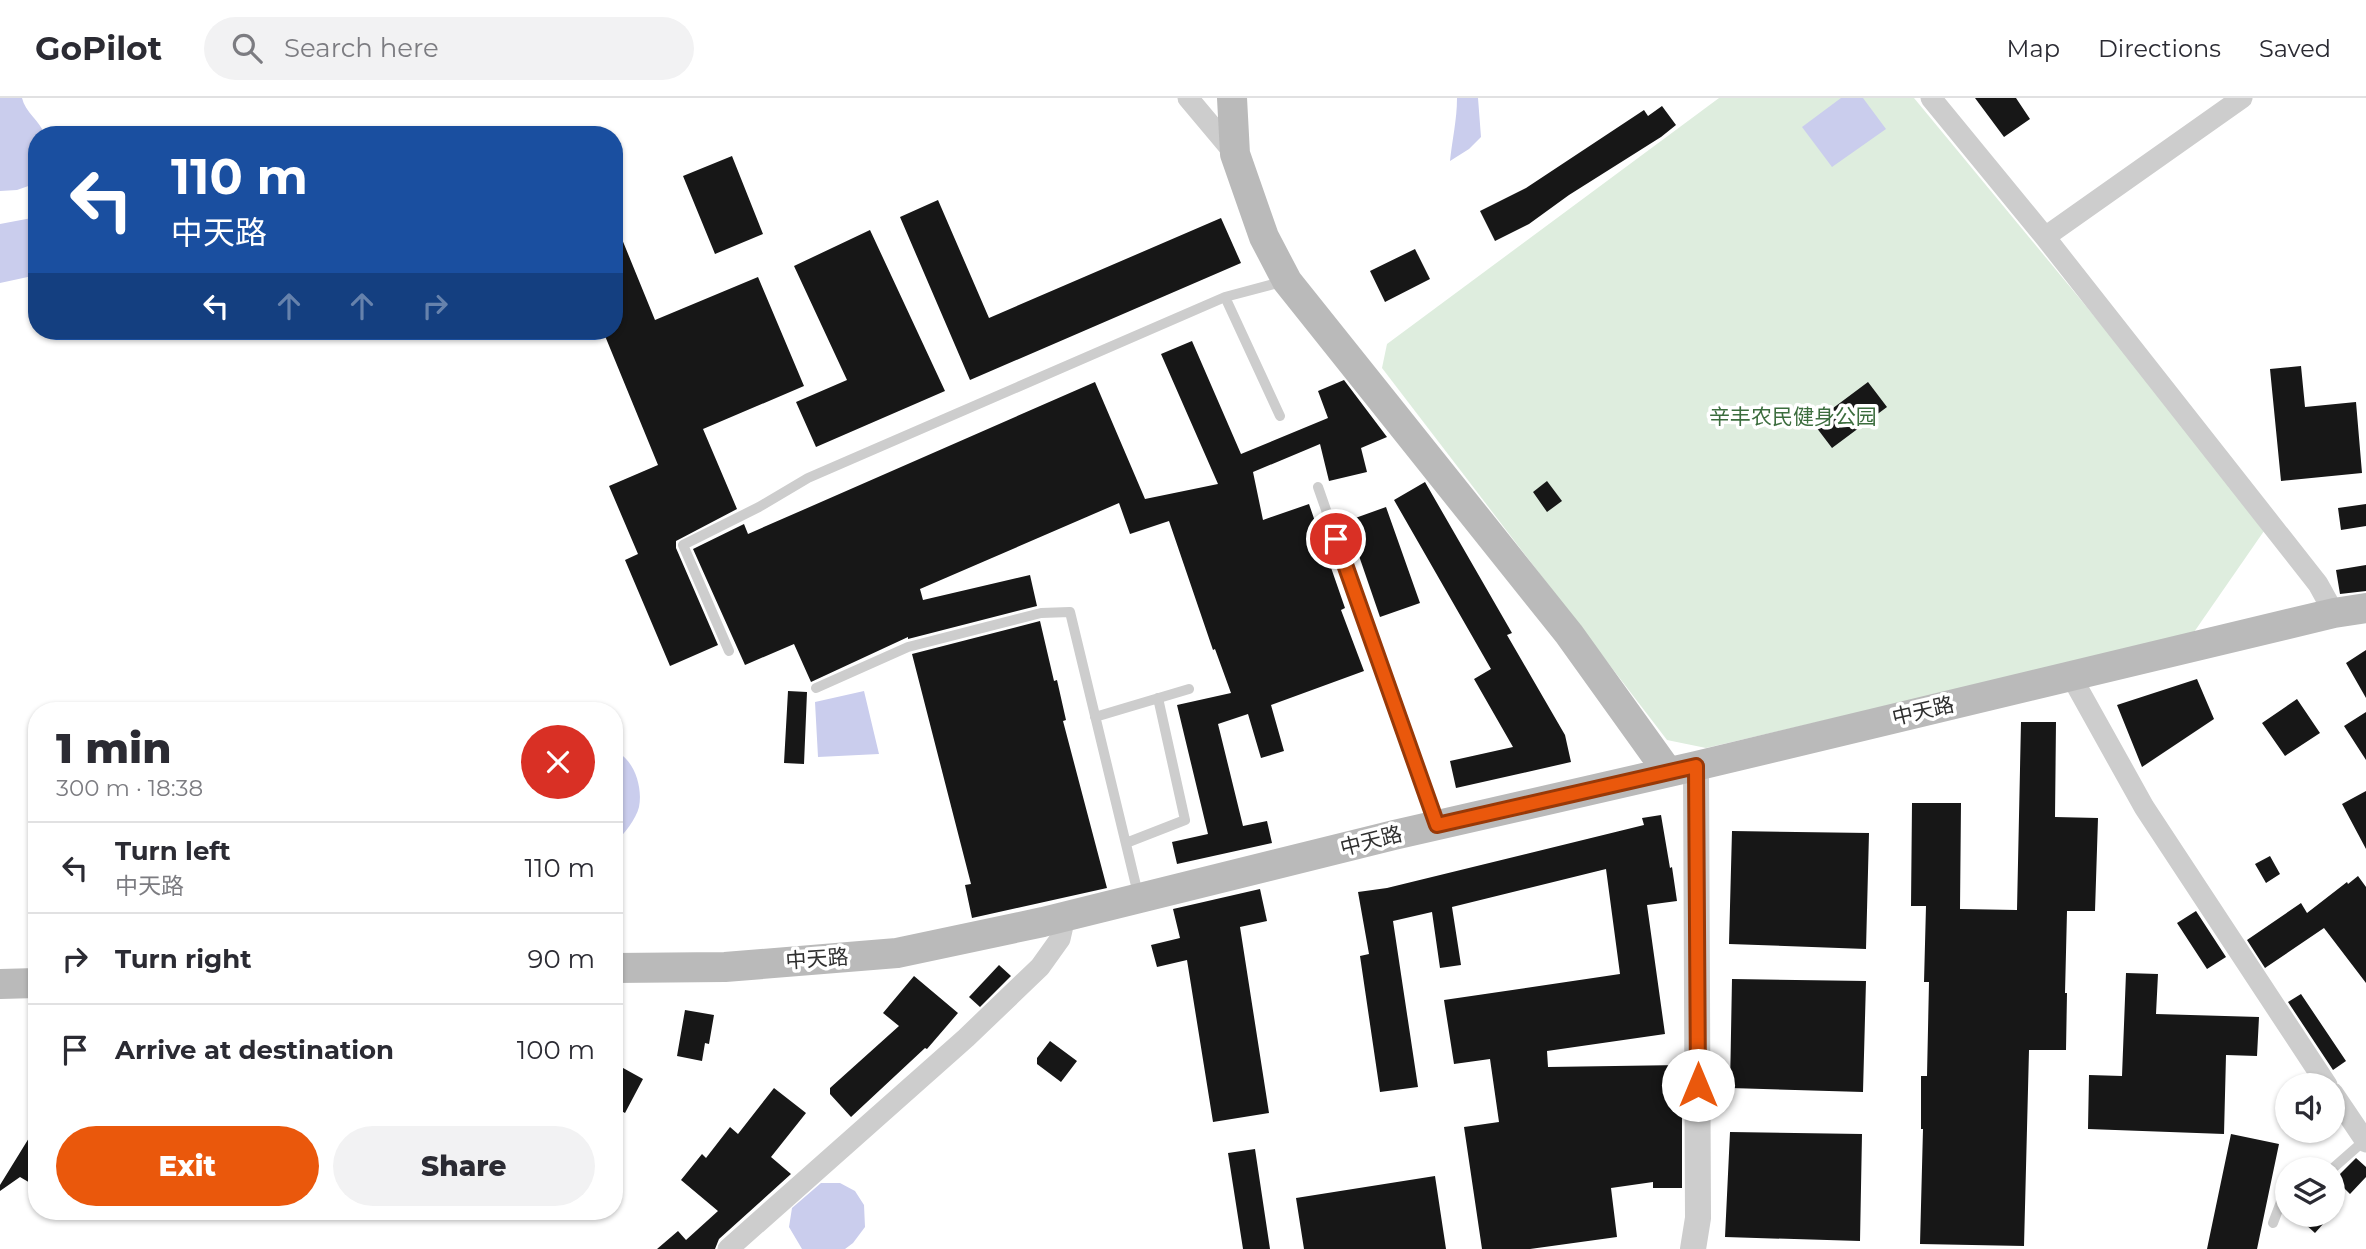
<!DOCTYPE html>
<html lang="en">
<head>
<meta charset="utf-8">
<style>
	body { margin:0; font-family:Montserrat,"Noto Sans SC",sans-serif; background:#f2f2f3; color:#2b2b33; height:100vh; display:flex; flex-direction:column; font-size:26px; white-space:nowrap }
	* { box-sizing:border-box; margin:0 }
	p { font-size:23px; color:#7c7c81 }
	.icon { flex:none; width:38px; height:38px; fill:none; stroke:currentColor; stroke-width:2; stroke-linecap:round; stroke-linejoin:round }
	.map { position:relative; flex:1; overflow:hidden }
	.drawer { position:absolute; left:28px; top:604px; width:595px; height:518px; display:flex; flex-direction:column; background:#fff; border-radius:28px; box-shadow:0 2px 5px #0004 }
	.drawer>* { flex:none }
	.banner { position:absolute; left:28px; top:28px; width:595px; height:214px; border-radius:28px; box-shadow:0 2px 5px #0004; background:#1a4fa0; color:#fff; overflow:hidden }
	.tools { position:absolute; left:2275px; top:975px; display:grid; gap:14px }
	.tools a { display:grid; place-items:center; width:70px; height:70px; border-radius:50%; background:#fff; box-shadow:0 2px 5px #0004; font-size:35px }
	.pin { position:absolute; display:grid; place-items:center; width:60px; height:60px; color:#fff; margin:-30px; border:4px solid #fff; border-radius:50%; box-shadow:0 2px 7px #0007 }
	.me { position:absolute; width:77px; margin:-38px; rotate:0deg; stroke-linejoin:round; filter:drop-shadow(0 0 5px #0008) }
	.turn { display:flex; align-items:center; gap:24px; height:147px; padding:0 28px; font-size:32px }
	.turn .icon { width:91px; height:91px; stroke-width:2.5 }
	.turn b { display:block; font-size:49px; line-height:60px }
	.lanes { display:flex; align-items:center; height:66px; padding:0 28px; background:#0003; justify-content:center; gap:35px; direction:ltr }
	.lanes .off { opacity:.35 }
	.round { display:grid; place-items:center; flex:none; width:74px; height:74px; border-radius:37px; background:#f2f2f3 }
	.summary { display:flex; align-items:center; justify-content:space-between; height:119px; padding:0 28px }
	h1 { font-size:42px; font-weight:800; line-height:52px }
	.cta { display:flex; gap:14px; margin-top:auto; padding:14px 28px }
	.cta a { flex:1; height:80px; border-radius:42px; background:#ea580c; color:#fff; font-size:28px; font-weight:800; line-height:80px; text-align:center }
	.cta a+a { background:#f2f2f3; color:#2b2b33 }
	ul { padding:0; list-style:none }
	li { display:flex; align-items:center; gap:21px; height:91px; padding:0 28px; border-top:2px solid #e1e1e2 }
	li div { flex:1 }
	li b { display:block; font-size:26px }
	li em { font-style:normal }
	header { display:flex; align-items:center; gap:42px; box-sizing:border-box; height:98px; padding:0 35px; background:#fff; border-bottom:2px solid #e1e1e2 }
	header strong { font-size:33px }
	nav { display:flex; gap:38px; margin-inline-start:auto; font-size:24px }
	.search { width:490px; height:63px; background:#f2f2f3; display:flex; align-items:center; gap:18px; box-sizing:border-box; padding:0 24px; border-radius:38px; color:#7c7c81; font-size:26px }
	.map>svg:first-child { display:block }
	.green { fill:#deedde }
	.water { fill:#cacded }
	.building { fill:#171717 }
	.lines { fill:none; stroke-linecap:round; stroke-linejoin:round }
	.service { stroke:#cdcdcd; stroke-width:10 }
	.minor { stroke:#cdcdcd; stroke-width:21 }
	.tertiary { stroke:#cdcdcd; stroke-width:26 }
	.secondary { stroke:#bababa; stroke-width:30 }
	.route-casing { stroke:#983908; stroke-width:18 }
	.route { stroke:#ea580c; stroke-width:12 }
	.labels { text-anchor:middle; stroke-width:7; stroke-linejoin:round; paint-order:stroke }
	.park-label { font-size:21px; fill:#3c6d3e; stroke:#fff }
	.street-label { font-size:21px; fill:#303030; stroke:#fff }
</style>
</head>
<body>
<header>
<strong>GoPilot</strong>
<div class="search"><svg class="icon" aria-label="search" viewBox="0 0 24 24"><circle cx="10" cy="10" r="6"/><path d="M15 15l6 6"/></svg>Search here</div>
<nav><a>Map</a><a>Directions</a><a>Saved</a></nav>
</header>
<div class="map">
<svg width="2366" height="1151" viewBox="0 0 2366 1151">
	<rect width="100%" height="100%" fill="#fff"/>
	<path class="green" d="M1719,0H1914L2114,242L2264,433L2192,537L1706,650L1667,642L1382,270L1387,246Z"/>
	<path class="water" d="M0,0H22C25,14 40,23 45,37H37V85L17,92L0,93Z
		M1457,0H1478L1481,39L1469,51L1450,63C1452,42 1457,22 1457,0Z
		M1841,0H1863L1886,31L1832,69L1802,29Z
		M37,119V177L0,185V126Z
		M864,593L879,656L818,659L815,604Z
		M614,653C634,660 643,689 639,709C636,721 624,737 614,745Z
		M821,1085H840L855,1093L864,1107L865,1129L853,1145L845,1151H802L789,1129L792,1110Z"/>
	<path class="building" d="M1975,0H2016L2030,21L2004,39Z
		M1662,8L1676,27L1661,39L1569,97L1529,126L1495,143L1480,113L1526,90L1644,12L1648,18Z
		M732,58L763,136L715,156L683,78Z
		M938,102L989,220L1221,120L1241,165L970,282L900,119Z
		M615,124L655,222L758,179L804,288L703,331L737,411L676,443V450L718,547L670,568L625,462L638,456L609,388L658,367L603,233H614Z
		M870,132L945,293L816,349L796,304L847,282L794,168Z
		M1415,151L1430,181L1385,204L1370,173Z
		M1192,243L1241,356L1328,320L1318,293L1344,282L1387,339L1361,350L1367,374L1329,383L1320,346L1253,374L1263,422L1309,406L1345,510L1341,512L1364,573L1271,607L1284,653L1261,660L1248,616L1218,626L1243,728L1267,723L1272,745L1177,766L1172,744L1208,736L1177,607L1231,595L1215,551L1213,552L1169,423L1130,436L1119,405L920,491L923,502L1030,477L1037,508L908,541V539L811,584L794,546L745,567L693,451L744,426L748,436L1095,284L1145,401L1218,386L1161,256Z
		M2301,268L2305,309L2356,304L2362,375L2281,383L2270,271Z
		M1868,284L1887,309L1832,350L1813,325Z
		M1547,383L1562,403L1547,414L1533,394Z
		M1425,384L1512,535L1507,537L1565,637L1571,664L1456,690L1450,663L1513,649L1474,581L1491,571L1394,402Z
		M2366,406V428L2341,432L2338,410Z
		M1386,409L1420,505L1380,519L1347,423Z
		M2366,467V493L2340,496L2336,472Z
		M1040,523L1054,583L1057,582L1066,622L1063,623L1107,790L972,820L965,787L971,786L912,556Z
		M2366,552V600L2346,565Z
		M2197,581L2214,621L2142,669L2117,607Z
		M788,593L807,594L804,666L784,665Z
		M2297,601L2320,635L2285,658L2262,625Z
		M2366,614V662L2344,628Z
		M2021,624H2056L2055,719L2098,720L2095,813H2067L2065,895H2067L2066,952H2029L2024,1148L1920,1146L1923,1031H1921V978H1927L1929,884H1924L1926,808H1911L1912,705H1961L1960,811L2017,812Z
		M2366,693V751L2342,706Z
		M1661,717L1670,770L1672,769L1677,803L1647,807L1665,936L1547,953L1548,969L1682,967V1090H1653V1084L1611,1090L1617,1139L1530,1151H1482L1464,1029L1499,1024L1490,961L1454,966L1444,902L1620,876L1606,771L1452,809L1461,867L1440,870L1432,814L1393,823L1418,989L1380,994L1360,858L1369,856L1358,794L1387,790L1644,727L1642,720Z
		M1732,733L1869,735L1866,851L1729,846Z
		M2270,758L2280,776L2266,785L2255,766Z
		M2358,778L2366,789V885L2324,830L2265,870L2247,842L2301,805L2307,815L2347,784L2348,786Z
		M1260,791L1267,823L1240,829L1269,1015L1213,1024L1187,862L1157,869L1151,847L1180,840L1173,811Z
		M2196,813L2226,859L2207,871L2177,825Z
		M999,867L1011,878L980,909L969,899Z
		M2126,875L2158,876L2156,916L2259,919L2257,958L2226,957L2224,1036L2088,1031L2089,977L2122,978Z
		M914,878L958,915L927,951L925,950L851,1019L830,996V990L899,928L883,915Z
		M1732,881L1866,883L1863,994L1730,990Z
		M2301,896L2346,963L2333,972L2288,904Z
		M685,912L714,917L709,946L705,945L702,963L677,958Z
		M1050,943L1077,963L1061,984L1037,966V960Z
		M614,965L643,981L625,1015L614,1009Z
		M774,990L806,1015L771,1059L791,1076L719,1141L715,1151H657L678,1133L686,1142L718,1113L681,1082L702,1056L706,1060L730,1029L738,1036Z
		M37,1027V1089L20,1079L0,1093V1087Z
		M1730,1034L1862,1036L1860,1143L1725,1139Z
		M2231,1036L2279,1046L2257,1151H2207Z
		M1255,1051L1270,1151H1243L1228,1055Z
		M2356,1060L2366,1069V1079L2350,1096L2335,1081Z
		M1435,1078L1446,1151H1304L1296,1100Z
		M2311,1116H2332L2315,1135L2304,1125Z"/>
	<g class="lines">
		<path class="service" d="M1225,199L1280,318
			M1318,389L1436,726
			M729,553L683,447L759,409L808,380L1225,199L1285,183
			M816,590L908,549L1041,515L1070,514L1139,800
			M1095,619L1189,591
			M1126,745L1185,722L1158,600
			M2332,1071L2365,1042
			M2273,1125L2287,1088"/>
		<path class="minor" d="M1188,0L1235,56
			M1931,0L2045,139L2318,486L2334,515
			M2045,139L2242,0
			M2071,578L2144,709L2327,987
			M2333,995L2366,1044
			M728,1151L966,940L1040,869L1060,841L1065,819"/>
		<path class="tertiary" d="M1693,1151L1698,1120L1696,668"/>
		<path class="secondary" d="M1232,0L1235,56L1264,139L1287,183L1569,536L1668,674
			M614,870L725,869L897,855L1043,824L1394,737L1696,668L2334,515L2366,510
			M0,886L37,885"/>
	</g>
	<g class="lines">
		<g class="route-casing">
			<path id="route" d="M1336,441L1437,727L1696,668L1698,987"/>
		</g>
		<use href="#route" class="route"/>
	</g>
	<g class="labels">
		<g class="park-label">
			<text x="1793" y="326">辛丰农民健身公园</text>
		</g>
		<g class="street-label">
			<text transform="translate(1923 613) rotate(-13)" y="7">中天路</text>
			<text transform="translate(1371 743) rotate(-14)" y="7">中天路</text>
			<text transform="translate(817 861) rotate(-4)" y="7">中天路</text>
		</g>
	</g>
</svg>
<div class="tools">
<a><svg class="icon" aria-label="sound" viewBox="0 0 24 24"><path d="M4 9h4l5-4v14l-5-4H4zM17 9q2 3 0 6"/></svg></a>
<a><svg class="icon" aria-label="layers" viewBox="0 0 24 24"><path d="M12 4l9 5-9 5-9-5zM3 14l9 5 9-5"/></svg></a>
</div>
<div class="pin" style="left:1336px;top:441px;background:#d93025"><svg class="icon" aria-label="arrive" viewBox="0 0 24 24"><path d="M6 21V4h12l-3 4 3 4H6"/></svg></div>
<svg class="me" style="left:1698px;top:987px" viewBox="-20 -20 40 40"><circle r="19" fill="#fff"/><path d="M0-13L10 11 0 6-10 11z" fill="#ea580c"/></svg>
<div class="banner">
<div class="turn"><svg class="icon" aria-label="left" viewBox="0 0 24 24"><path d="M17 20v-9H6M10 6l-5 5 5 5"/></svg><div><b>110 m</b>中天路</div></div>
<div class="lanes"><svg class="icon" aria-label="left" viewBox="0 0 24 24"><path d="M17 20v-9H6M10 6l-5 5 5 5"/></svg><svg class="icon off" aria-label="ahead" viewBox="0 0 24 24"><path d="M12 20V5M6 11l6-6 6 6"/></svg><svg class="icon off" aria-label="ahead" viewBox="0 0 24 24"><path d="M12 20V5M6 11l6-6 6 6"/></svg><svg class="icon off" aria-label="right" viewBox="0 0 24 24"><path d="M7 20v-9h11M14 6l5 5-5 5"/></svg></div>
</div>
<section class="drawer">
<div class="summary"><div><h1>1 min</h1><p>300 m · 18:38</p></div><a class="round" style="background:#d93025;color:#fff"><svg class="icon" aria-label="close" viewBox="0 0 24 24"><path d="M6 6l12 12M18 6L6 18"/></svg></a></div>
<ul>
<li><svg class="icon" aria-label="left" viewBox="0 0 24 24"><path d="M17 20v-9H6M10 6l-5 5 5 5"/></svg><div><b>Turn left</b><p>中天路</p></div><em>110 m</em></li>
<li><svg class="icon" aria-label="right" viewBox="0 0 24 24"><path d="M7 20v-9h11M14 6l5 5-5 5"/></svg><div><b>Turn right</b></div><em>90 m</em></li>
<li><svg class="icon" aria-label="arrive" viewBox="0 0 24 24"><path d="M6 21V4h12l-3 4 3 4H6"/></svg><div><b>Arrive at destination</b></div><em>100 m</em></li>
</ul>
<div class="cta"><a>Exit</a><a>Share</a></div>
</section>
</div>
</body>
</html>
